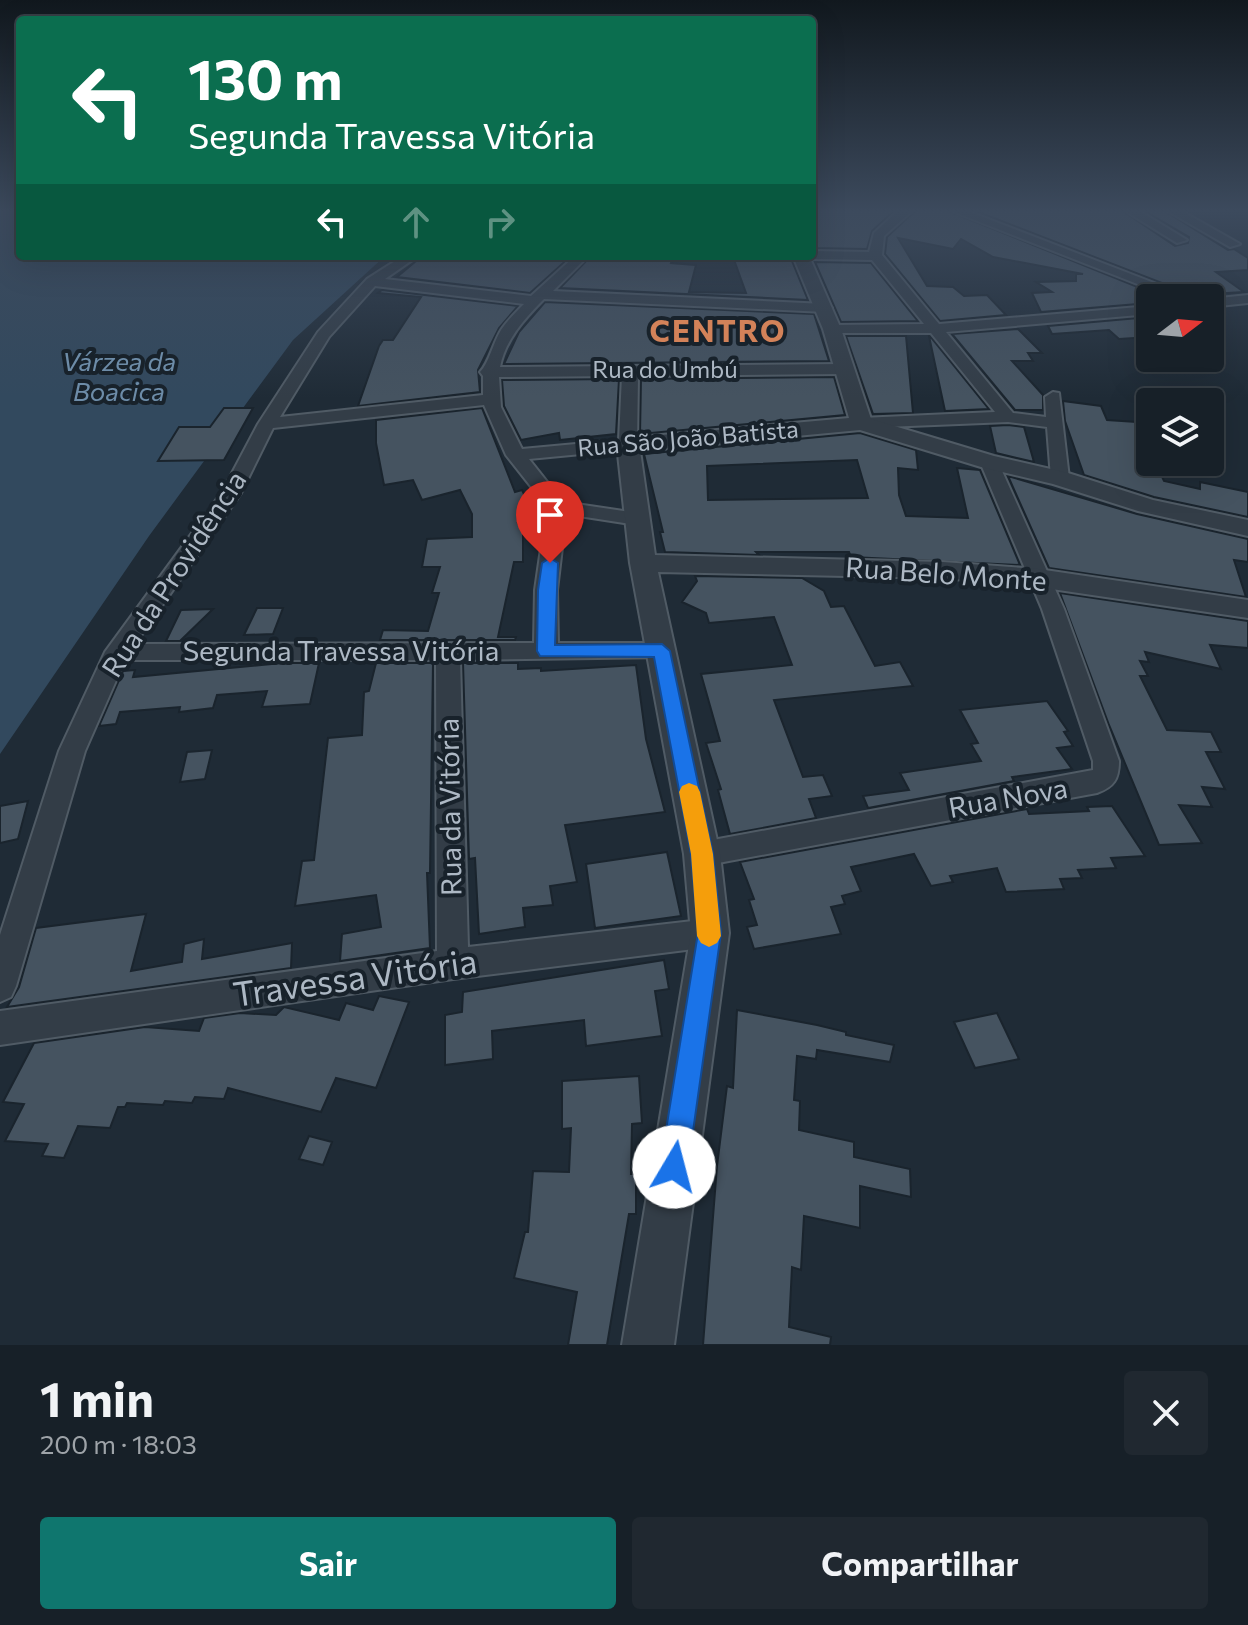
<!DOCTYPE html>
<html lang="pt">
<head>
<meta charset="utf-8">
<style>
	body { margin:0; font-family:Commissioner,sans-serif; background:#202830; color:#f1f3f6; height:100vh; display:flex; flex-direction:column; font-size:30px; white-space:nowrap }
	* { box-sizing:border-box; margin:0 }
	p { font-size:26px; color:#9ea3a8 }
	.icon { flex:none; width:44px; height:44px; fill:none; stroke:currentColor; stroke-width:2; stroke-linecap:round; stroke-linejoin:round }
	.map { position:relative; height:1345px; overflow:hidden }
	.sheet { display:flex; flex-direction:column; background:#172028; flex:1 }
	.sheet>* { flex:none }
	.hud { position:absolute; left:16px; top:16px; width:800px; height:244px; border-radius:8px; box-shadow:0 8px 32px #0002,0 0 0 2px #363e45; background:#0b6e4f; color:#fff; overflow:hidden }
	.needle { width:52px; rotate:74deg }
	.tools { position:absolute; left:1136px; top:284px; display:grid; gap:16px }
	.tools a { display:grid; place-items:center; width:88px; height:88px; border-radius:8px; background:#172028; box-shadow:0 8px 32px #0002,0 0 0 2px #363e45; font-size:40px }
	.pin { position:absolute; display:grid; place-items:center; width:68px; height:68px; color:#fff; margin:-82px -34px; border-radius:50% 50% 50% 0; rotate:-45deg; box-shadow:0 0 8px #0007 }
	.pin .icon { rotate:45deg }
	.me { position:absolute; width:88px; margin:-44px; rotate:8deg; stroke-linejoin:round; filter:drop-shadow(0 0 6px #0008) }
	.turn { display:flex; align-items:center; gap:28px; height:168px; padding:0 40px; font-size:36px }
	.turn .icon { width:104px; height:104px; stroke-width:2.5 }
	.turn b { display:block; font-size:56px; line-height:68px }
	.lanes { display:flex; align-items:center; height:76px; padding:0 40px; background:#0003; justify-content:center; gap:40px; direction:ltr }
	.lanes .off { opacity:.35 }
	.round { display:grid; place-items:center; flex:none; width:84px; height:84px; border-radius:8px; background:#202830 }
	.headline { display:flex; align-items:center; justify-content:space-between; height:136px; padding:0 40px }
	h1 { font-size:48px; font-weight:700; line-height:60px }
	.action { display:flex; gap:16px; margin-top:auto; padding:16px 40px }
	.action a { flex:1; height:92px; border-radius:8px; background:#0f766e; color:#fff; font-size:32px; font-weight:700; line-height:92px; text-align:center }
	.action a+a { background:#202830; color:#f1f3f6 }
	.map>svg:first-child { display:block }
	.water { fill:#32495e }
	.building { fill:#455360; stroke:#1a242d; stroke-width:2; fill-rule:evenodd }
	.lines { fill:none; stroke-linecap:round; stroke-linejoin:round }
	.minor-casing { stroke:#505b65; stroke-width:4 }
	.tertiary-casing { stroke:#505b65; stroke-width:4 }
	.minor { fill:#333d47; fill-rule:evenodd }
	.tertiary { fill:#333d47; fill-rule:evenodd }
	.route { fill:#1a73e8; stroke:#114b97; stroke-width:2 }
	.slow { fill:#f59e0b }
	.labels { text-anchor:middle; stroke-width:8; stroke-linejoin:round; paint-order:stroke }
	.far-street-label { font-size:24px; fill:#adb8c4; stroke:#18222b }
	.far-water-label { font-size:26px; font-style:italic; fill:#6d8ca8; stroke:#18222b }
	.street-label { font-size:28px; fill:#adb8c4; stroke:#18222b }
	.far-district-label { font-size:30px; font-weight:bold; letter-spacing:2px; fill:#d38259; stroke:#18222b }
	.near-street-label { font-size:34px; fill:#adb8c4; stroke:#18222b }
</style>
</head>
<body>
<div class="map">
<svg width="1248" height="1345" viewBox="0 0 1248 1345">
	<rect width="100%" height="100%" fill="#1f2b36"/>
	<path class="water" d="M0,210H20V256H385L293,340L149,536L0,754Z"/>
	<path class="building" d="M812,210H895L872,231L867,249L812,248Z
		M916,210H946L1150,292V303L1041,312L1032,293L1052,292L1036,282L1076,281V274H1083L993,257L961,239L953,249L898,238L927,286L953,287L964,296L987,295L1006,315L940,321L885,254L887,237Z
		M973,210H1121L1175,246L1188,243L1189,237L1143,210H1163L1228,250L1234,249L1248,258V270L1216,272L1244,292L1193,295Z
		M422,256H571L530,293L397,277Z
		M591,256H674L671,263L696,265L689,292L746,293L733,257L790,256L808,300L560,288Z
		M815,262L871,263L918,321L841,322Z
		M382,290L518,306L499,328L478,370L480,392L358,406L379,346L383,340H393L421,297L378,293Z
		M545,302L814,314L829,361L504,364L519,332Z
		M1150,317V337L1119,339L1109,330L1052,334L1048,326Z
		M1018,329L1042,353H1028L1033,361H1012L1043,395V410H1015L952,334Z
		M846,336H906L913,413L873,414Z
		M929,336H930L989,409L945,411Z
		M834,377L845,415L640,434L641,379Z
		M619,379L616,434L560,440L559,433L521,440L504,406L502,380Z
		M1063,401L1101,406L1107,420L1137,422L1150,451V462H1155L1164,481L1200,489V482L1248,492V517L1154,497L1084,475L1065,421Z
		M224,408H253L224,460L158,461L179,427H210Z
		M482,408L515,492L522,490L526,498L530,497L543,517L518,523L523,532V562H514L498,637H516L515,640H380L383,630L428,631L439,593H432L440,567H422L427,539L472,537V514L460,490L422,500L413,480L384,485L376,443V420Z
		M1008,425L1024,427L1034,462L996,453L990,426Z
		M860,433L916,450L918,470L898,468L899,495L906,516L968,518L957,468L980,470L1020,565L851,557L849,552H756L759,555L665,552L660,532H663L644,454ZM857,460L868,498L708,500L707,466Z
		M1008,476L1137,514L1248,539V562L1234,560L1246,597L1049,568Z
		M695,576L802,578L824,591L831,607L844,606L875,666L900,662L913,686L774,700L803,777L823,775L832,796L809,799L816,818L730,834L718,790L721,789L706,743L720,741L701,674L792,665L774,617L709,623L706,613L682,602L697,581Z
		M1060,593L1248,621V648L1210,645L1221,669L1145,652L1149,662L1140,661L1148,676H1140L1167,730L1211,732L1221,752H1206L1225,789L1202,787L1212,807L1179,805L1202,843L1159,845L1109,725Z
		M257,608H283L273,634L244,635Z
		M213,609L180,641H166L181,610Z
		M282,663H319L310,704L262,707L267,691L217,695L213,708L179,712L180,707L120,712L116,724L99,726L123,671L135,670L133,677Z
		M376,663H433L430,873H427L430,948L340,961L342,934L381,927L376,895L295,906L302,861L314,860L328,738L362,735L364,692L369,691Z
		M463,663H518V669L541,668V671L636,665L646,739L665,812L565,825L577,882L550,886L553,905L523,908L525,927L479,934L475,858L469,859Z
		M1047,701L1068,731L1064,732L1073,746L1057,748L1072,769L1012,777L1014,781L868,808L863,796L909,790L900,773L981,761L971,744L978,743L960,710Z
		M212,750L205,779L180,782L187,752Z
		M28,801L18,839L0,843V806Z
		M1112,806L1145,856L1111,858L1116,868L1078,870L1082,878L1060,879L1064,889L1006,892L997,868L950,876L953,882L931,886L914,854L851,867L861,891L842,896L845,904L831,907L841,934L754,949L747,927L757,925L749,900L754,899L740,862L1027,809L1029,814L1089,811L1087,807Z
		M667,852L681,916L595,928L586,864Z
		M146,914L131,971L182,962L184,944L204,939L202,959L292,943L291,968L7,1007L19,987L36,928Z
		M664,960L669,989L655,991L662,1036L586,1046L584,1020L492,1031L493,1059L445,1065V1015L462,1012L463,992Z
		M379,996L409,1002L376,1088L336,1078L321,1112L228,1088L224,1099L195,1097L192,1103L165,1101L163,1105L127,1103L125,1107H118L110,1128L78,1126L64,1158L42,1156L48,1144L5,1141L24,1104L3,1102L34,1043L145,1027L199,1031L204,1018L240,1013L276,1015L284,1007L339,1020L346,1003L373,1010Z
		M737,1010L817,1025L846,1032V1035L894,1045L890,1062L817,1050L816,1059L797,1056L794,1100L800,1101L799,1130L854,1142V1157L910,1169L911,1197L860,1186V1228L804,1216L801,1270L792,1267L789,1327L831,1337L830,1345H703L717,1166L727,1086L733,1088Z
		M997,1013L1019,1059L975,1068L954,1022Z
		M639,1076L642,1123L632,1124L631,1174H636V1214H629L607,1345H568L577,1292L514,1278L525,1232H528L533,1171L569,1172L571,1128L562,1129V1081Z
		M309,1136L332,1142L323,1165L299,1159Z"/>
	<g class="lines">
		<g class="minor-casing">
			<path id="minor" d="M899,210H913L884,236L882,255L939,324L1150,306V314L946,332L1013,413L1046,417L1045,397L1053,392L1059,393L1069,478L1067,482L1060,484L1051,478L1047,427L1008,422L861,428L852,423L861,418L995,412L931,333H832L825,329L832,325L924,324L872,260L812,259L806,256H812V251L869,252L874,233Z
				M949,210H965L1193,298H1173Z
				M1124,210H1138L1187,240L1177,243Z
				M1166,210H1180L1240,244L1230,247Z
				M403,256H418L385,279L531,296L575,256H588L553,291L825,304L832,308L825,312L544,299C525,318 505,340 500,367L843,364L851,369L843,374L638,376L637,445L634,449L529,459L563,502L637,513L647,519L637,525L566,514L557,590L558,643H662L670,645L674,651L670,657L460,660L468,947L710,919L721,923L725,933L721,943L710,947L453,979L0,1045V1011L437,951L436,660H125L85,751L16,986L11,997L0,1002V935L59,751L105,652L222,492L258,424L318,332L367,279ZM375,286L524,304C516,312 507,321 501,330C493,343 489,363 480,372L483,376V395L280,417L329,337ZM622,376L619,440L522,449L501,407L499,377ZM484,405L506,455L547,507L535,590L534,643L135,644L241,493L273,428Z
				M1248,295V303L1210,307V299Z
				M989,456L998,462L1064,609L1119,761C1119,779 1114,787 1097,793L702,866L692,863L688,854L692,845L702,842L1093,770V761L1042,609L980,462Z"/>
		</g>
		<g class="tertiary-casing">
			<path id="tertiary" d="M793,256H809L841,329L871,419L994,456L1068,473L1153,500L1248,520V536L1138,511L1053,484L981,467L860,430L640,451L655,555L943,562L1038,569L1248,600V618L1038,587L943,578L658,572L720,854L729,933L674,1345H622L691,933L684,854L630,563L617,445L628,438L849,418L823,329Z"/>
		</g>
		<use href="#minor" class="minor"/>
		<use href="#tertiary" class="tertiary"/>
	</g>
	<linearGradient id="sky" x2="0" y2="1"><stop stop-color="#11181e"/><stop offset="0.53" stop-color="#3c4a5d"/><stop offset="1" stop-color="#3c4a5d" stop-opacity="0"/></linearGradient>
	<rect width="1248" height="398" fill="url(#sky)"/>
	<path class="route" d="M550,558L558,563L555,645L662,644L670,651L713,854L721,933L688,1167L684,1177L674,1181L664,1177L660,1167L698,933L691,854L654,657L540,656L537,651L538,590L542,563Z"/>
	<path class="slow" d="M689,783L697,786L700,792L713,854L721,936L717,943L709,947L701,943L697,936L691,854L679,792L682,786Z"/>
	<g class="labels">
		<g class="far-street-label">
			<text x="665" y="378">Rua do Umbú</text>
			<text transform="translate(688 439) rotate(-5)" y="8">Rua São João Batista</text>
		</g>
		<g class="far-water-label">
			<text x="119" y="371">Várzea da<tspan x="119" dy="30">Boacica</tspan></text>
		</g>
		<g class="street-label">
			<text transform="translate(174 574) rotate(-57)" y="10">Rua da Providência</text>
			<text transform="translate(946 574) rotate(4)" y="10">Rua Belo Monte</text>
			<text x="341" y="661">Segunda Travessa Vitória</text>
			<text transform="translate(1008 798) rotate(-10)" y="10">Rua Nova</text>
			<text transform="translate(450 807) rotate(-91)" y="10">Rua da Vitória</text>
		</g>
		<g class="far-district-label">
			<text x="718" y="342">CENTRO</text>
		</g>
		<g class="near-street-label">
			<text transform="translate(355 978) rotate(-8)" y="12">Travessa Vitória</text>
		</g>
	</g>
</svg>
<div class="tools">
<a><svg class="needle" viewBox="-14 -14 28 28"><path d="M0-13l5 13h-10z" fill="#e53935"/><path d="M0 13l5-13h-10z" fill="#9ea3a8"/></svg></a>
<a><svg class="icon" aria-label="layers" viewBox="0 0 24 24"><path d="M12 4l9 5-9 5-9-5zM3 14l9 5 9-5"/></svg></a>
</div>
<div class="pin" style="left:550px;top:563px;background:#d93025"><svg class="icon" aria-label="arrive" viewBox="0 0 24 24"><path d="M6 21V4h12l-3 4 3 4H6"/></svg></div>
<svg class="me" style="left:674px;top:1167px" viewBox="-20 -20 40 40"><circle r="19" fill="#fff"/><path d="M0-13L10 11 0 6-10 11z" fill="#1a73e8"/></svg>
<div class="hud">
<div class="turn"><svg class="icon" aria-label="left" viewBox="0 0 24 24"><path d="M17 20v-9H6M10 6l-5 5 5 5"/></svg><div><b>130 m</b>Segunda Travessa Vitória</div></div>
<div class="lanes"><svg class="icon" aria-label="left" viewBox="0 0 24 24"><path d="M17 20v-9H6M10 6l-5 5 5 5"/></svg><svg class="icon off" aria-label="ahead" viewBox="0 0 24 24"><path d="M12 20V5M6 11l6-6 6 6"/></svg><svg class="icon off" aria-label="right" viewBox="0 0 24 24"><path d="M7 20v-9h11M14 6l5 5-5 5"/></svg></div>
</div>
</div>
<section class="sheet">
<div class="headline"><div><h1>1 min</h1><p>200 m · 18:03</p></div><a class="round"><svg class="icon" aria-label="close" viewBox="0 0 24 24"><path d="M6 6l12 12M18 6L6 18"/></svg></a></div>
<div class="action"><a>Sair</a><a>Compartilhar</a></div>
</section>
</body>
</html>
